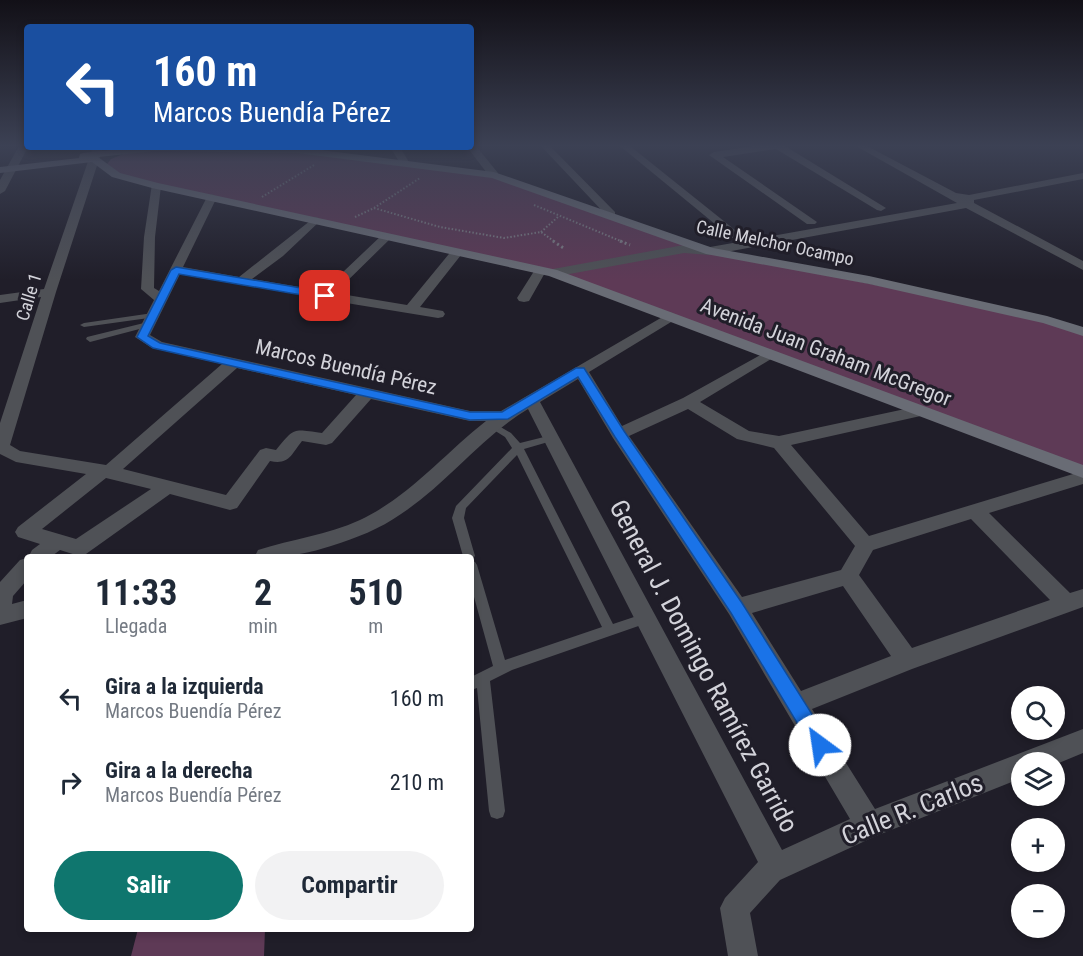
<!DOCTYPE html>
<html lang="es">
<head>
<meta charset="utf-8">
<style>
	body { margin:0; font-family:"Roboto Condensed",sans-serif; background:#f2f2f3; color:#1f2937; height:100vh; display:flex; flex-direction:column; font-size:22px; white-space:nowrap }
	* { box-sizing:border-box; margin:0 }
	p { font-size:20px; color:#747a83 }
	.icon { flex:none; width:33px; height:33px; fill:none; stroke:currentColor; stroke-width:2; stroke-linecap:round; stroke-linejoin:round }
	.map { position:relative; flex:1; overflow:hidden }
	.drawer { position:absolute; left:24px; top:554px; width:450px; height:378px; display:flex; flex-direction:column; background:#fff; border-radius:6px; box-shadow:0 3px 9px #0003 }
	.drawer>* { flex:none }
	.hud { position:absolute; left:24px; top:24px; width:450px; height:126px; border-radius:6px; box-shadow:0 3px 9px #0003; background:#1a4fa0; color:#fff; overflow:hidden }
	.tools { position:absolute; left:1011px; top:686px; display:grid; gap:12px }
	.tools a { display:grid; place-items:center; width:54px; height:54px; border-radius:50%; background:#fff; box-shadow:0 3px 9px #0003; font-size:30px }
	.pin { position:absolute; display:grid; place-items:center; width:51px; height:51px; color:#fff; margin:-26px; border-radius:12px; box-shadow:0 3px 9px #0006 }
	.me { position:absolute; width:66px; margin:-33px; rotate:329deg; stroke-linejoin:round; filter:drop-shadow(0 0 4px #0008) }
	.turn { display:flex; align-items:center; gap:21px; height:126px; padding:0 30px; font-size:27px }
	.turn .icon { width:78px; height:78px; stroke-width:2.5 }
	.turn b { display:block; font-size:42px; line-height:51px }
	.eta { display:flex; justify-content:space-evenly; align-items:center; height:102px; text-align:center }
	.eta b { font-size:36px; font-weight:700; line-height:42px }
	.button { display:flex; gap:12px; margin-top:auto; padding:12px 30px }
	.button a { flex:1; height:69px; border-radius:36px; background:#0f766e; color:#fff; font-size:24px; font-weight:700; line-height:69px; text-align:center }
	.button a+a { background:#f2f2f3; color:#1f2937 }
	ul { padding:0; list-style:none }
	li { display:flex; align-items:center; gap:18px; height:84px; padding:0 30px }
	li div { flex:1 }
	li b { display:block; font-size:22px }
	li em { font-style:normal }
	.map>svg:first-child { display:block }
	.green { fill:#5e3a56 }
	.lines { fill:none; stroke-linecap:round; stroke-linejoin:round }
	.path-far1 { stroke:#7d7c85; stroke-width:2; stroke-dasharray:1.5 2; stroke-linecap:butt }
	.path { stroke:#7d7c85; stroke-width:3; stroke-dasharray:2 3; stroke-linecap:butt }
	.lane { fill:#4f5156; fill-rule:evenodd }
	.street { fill:#4f5156; fill-rule:evenodd }
	.secondary { fill:#696c75; fill-rule:evenodd }
	.route { fill:#1a73e8; stroke:#114b97; stroke-width:1.5 }
	.labels { text-anchor:middle; stroke-width:6; stroke-linejoin:round; paint-order:stroke }
	.far-street-label { font-size:18px; fill:#d3d3da; stroke:#201e29 }
	.street-label { font-size:21px; fill:#d3d3da; stroke:#201e29 }
	.near-street-label { font-size:26px; fill:#d3d3da; stroke:#201e29 }
</style>
</head>
<body>
<div class="map">
<svg width="1083" height="956" viewBox="0 0 1083 956">
	<rect width="100%" height="100%" fill="#201e29"/>
	<path class="green" d="M297,150L494,175L710,251L1047,320L1083,333V472L553,273L116,175L104,168L111,159L131,151Z
		M138,929H265L264,956H131Z"/>
	<g class="lines">
		<path class="path-far1" d="M262,197L314,165
			M534,205L623,242
			M374,208L440,227L504,238L541,232L555,242
			M355,217L374,208L420,178
			M541,232L559,216"/>
		<path class="path" d="M553,241L565,249
			M620,241L630,245"/>
		<path class="lane" d="M153,313L157,315L156,317L84,327L80,325L84,323Z
			M148,322H151V326L90,342L86,339L87,337Z
			M492,422L511,433L520,443L552,435L555,436L557,438L555,440L524,449L613,624L646,613L650,614L652,618L650,622L512,670L490,681L505,811L503,817L497,819L491,817L489,811L477,688L471,690V677L493,666L471,586V560L475,562L477,565L505,660L602,627L517,455L466,508L464,518L475,556L471,560V556H463L452,518L456,506L512,448L505,437L489,427L487,425Z"/>
		<path class="street" d="M19,146L28,147L5,191L0,194V180Z
			M476,146L498,173V177H490L467,147Z
			M541,146H550L615,212V216H607Z
			M620,146H630L740,234V238H732Z
			M754,146H785L886,208L881,211L877,210L776,149L723,157L817,222L815,224H807L709,155L714,152Z
			M856,146H867L956,193L969,195L1083,173V179L974,200V203L1083,261V270L966,208L710,255L684,253L553,277L547,273L553,269L684,245L710,247L957,203Z
			M93,147H103L56,292L10,445L20,451L106,465L222,364L152,348L135,337L154,300L141,289L144,237L152,184L161,186L155,237L154,288L159,291L207,197L212,194L217,197L183,267L239,277L315,217L319,218V222L283,256L252,279L323,291L383,234L387,233L393,236L391,238L335,293L407,305L453,249H461V255L420,307L443,311L445,314L443,317L438,318L328,300L316,312L311,313L304,309L315,297L180,274L150,335L162,342L470,411H501L671,312L678,316L676,319L589,372L622,426L683,398L771,349L778,353L776,356L700,402L749,431L779,436L919,406L925,407L927,411L925,415L791,445L869,536L1083,471V484L989,513L1070,593L1083,589V607L912,669L812,709L875,809L1083,729V753L1054,765V762H1022V778L876,836L780,880L750,913L758,956H728L720,908L725,898L758,862L528,409C480,438 447,484 401,514C380,529 356,538 331,546C306,554 281,559 255,556L258,550C292,539 327,535 360,520C409,497 444,454 486,421H470L371,399L332,443L326,445L302,441C291,455 289,465 270,461L237,508L230,510L170,494L86,554L79,556L60,550L52,556H29L32,550L40,544L18,537L15,532L18,527L86,474L16,462L0,454V423L41,297L0,303V295L44,289ZM237,368L356,395L322,433C292,429 295,427 276,450L266,448L260,450L226,495L123,469ZM578,379L613,438L729,614L850,819L782,850L540,402ZM688,409L737,439L774,448L855,546L841,570L742,597L629,436ZM106,478L151,489L76,539L42,529ZM971,519L1050,600L912,648L859,575L873,550ZM843,586L891,656L801,691L752,613Z
			M390,147H400L410,164L408,166H402Z
			M540,267L546,271L529,301L524,302L519,301L517,298L536,268Z
			M27,558V580L13,596L12,604L27,600V618L0,625V582L20,560Z"/>
		<path class="secondary" d="M139,147H297L494,172L713,248L869,276L1047,316L1083,327V336L1043,323L869,284L706,254L492,178L297,153L155,151L98,157L120,173L158,183L557,270L1083,465V478L549,276L152,188L112,177L92,162L0,173V167L79,158L80,154L83,153Z"/>
	</g>
	<linearGradient id="sky" x2="0" y2="1"><stop stop-color="#121017"/><stop offset="0.52" stop-color="#3c4154"/><stop offset="1" stop-color="#3c4154" stop-opacity="0"/></linearGradient>
	<rect width="1083" height="280" fill="url(#sky)"/>
	<path class="route" d="M176,267L325,292L330,296L325,299L179,274L148,336L160,343L470,412H502L576,368H584L624,431L742,603L827,738L830,745L827,751L820,754L814,751L731,613L615,437L578,377L508,419L470,420L153,348L137,337L171,270Z"/>
	<g class="labels">
		<g class="far-street-label">
			<text transform="translate(775 243) rotate(12)" y="6">Calle Melchor Ocampo</text>
			<text transform="translate(29 297) rotate(-73)" y="6">Calle 1</text>
		</g>
		<g class="street-label">
			<text transform="translate(826 352) rotate(21)" y="7">Avenida Juan Graham McGregor</text>
			<text transform="translate(346 367) rotate(13)" y="7">Marcos Buendía Pérez</text>
		</g>
		<g class="near-street-label">
			<text transform="translate(704 666) rotate(62)" y="9">General J. Domingo Ramírez Garrido</text>
			<text transform="translate(912 809) rotate(-22)" y="9">Calle R. Carlos</text>
		</g>
	</g>
</svg>
<div class="tools">
<a><svg class="icon" aria-label="search" viewBox="0 0 24 24"><circle cx="10" cy="10" r="6"/><path d="M15 15l6 6"/></svg></a>
<a><svg class="icon" aria-label="layers" viewBox="0 0 24 24"><path d="M12 4l9 5-9 5-9-5zM3 14l9 5 9-5"/></svg></a>
<a>+</a>
<a>−</a>
</div>
<div class="pin" style="left:325px;top:296px;background:#d93025"><svg class="icon" aria-label="arrive" viewBox="0 0 24 24"><path d="M6 21V4h12l-3 4 3 4H6"/></svg></div>
<svg class="me" style="left:820px;top:745px" viewBox="-20 -20 40 40"><circle r="19" fill="#fff"/><path d="M0-13L10 11 0 6-10 11z" fill="#1a73e8"/></svg>
<div class="hud">
<div class="turn"><svg class="icon" aria-label="left" viewBox="0 0 24 24"><path d="M17 20v-9H6M10 6l-5 5 5 5"/></svg><div><b>160 m</b>Marcos Buendía Pérez</div></div>
</div>
<section class="drawer">
<div class="eta">
<div><b>11:33</b><p>Llegada</p></div>
<div><b>2</b><p>min</p></div>
<div><b>510</b><p>m</p></div>
</div>
<ul>
<li><svg class="icon" aria-label="left" viewBox="0 0 24 24"><path d="M17 20v-9H6M10 6l-5 5 5 5"/></svg><div><b>Gira a la izquierda</b><p>Marcos Buendía Pérez</p></div><em>160 m</em></li>
<li><svg class="icon" aria-label="right" viewBox="0 0 24 24"><path d="M7 20v-9h11M14 6l5 5-5 5"/></svg><div><b>Gira a la derecha</b><p>Marcos Buendía Pérez</p></div><em>210 m</em></li>
</ul>
<div class="button"><a>Salir</a><a>Compartir</a></div>
</section>
</div>
</body>
</html>
